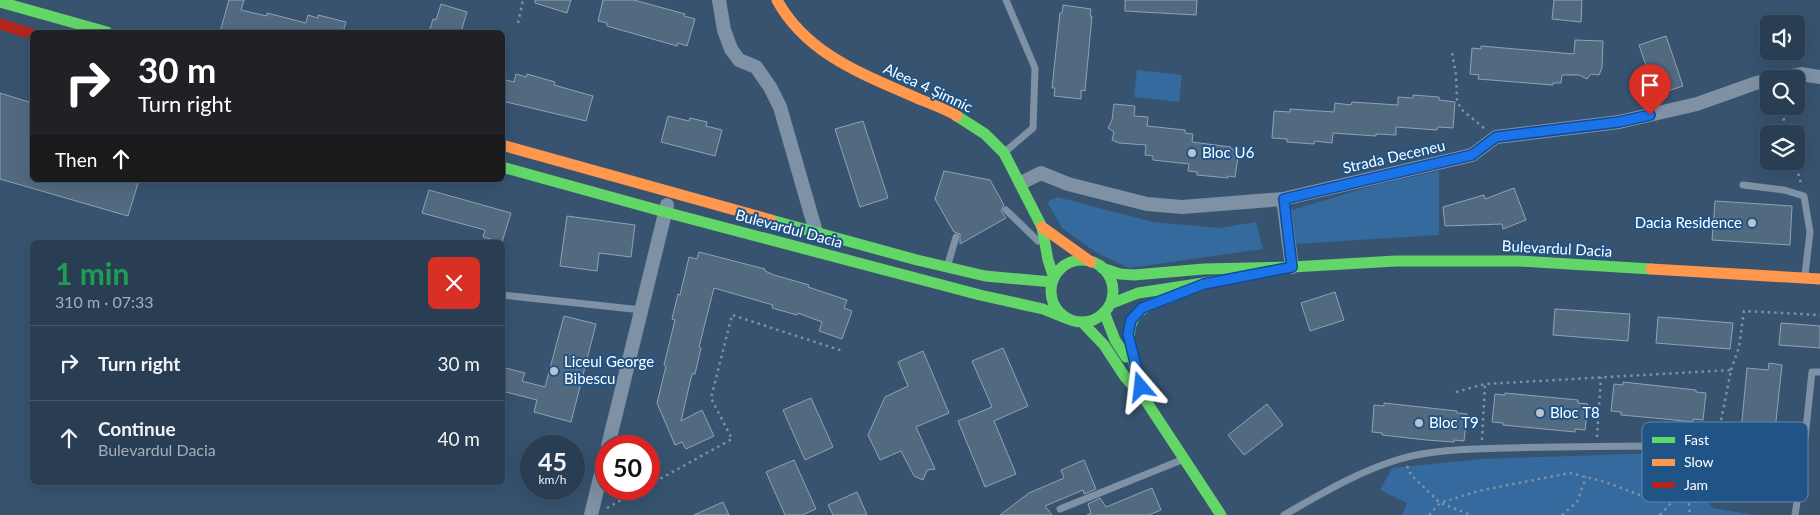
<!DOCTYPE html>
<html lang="en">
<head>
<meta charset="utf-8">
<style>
	body { margin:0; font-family:Lato,sans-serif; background:#35495d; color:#f1f3f6; height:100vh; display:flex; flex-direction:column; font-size:19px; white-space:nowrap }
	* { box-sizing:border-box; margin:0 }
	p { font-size:16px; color:#a5aeb8 }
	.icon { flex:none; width:28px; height:28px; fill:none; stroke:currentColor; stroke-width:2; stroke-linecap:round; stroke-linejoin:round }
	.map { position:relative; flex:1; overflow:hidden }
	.details { position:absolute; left:30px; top:240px; width:475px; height:245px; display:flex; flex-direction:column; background:#293e53; border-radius:8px; box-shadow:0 5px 20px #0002,0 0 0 1px #45576a }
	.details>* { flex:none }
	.guide { position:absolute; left:30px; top:30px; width:475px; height:152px; border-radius:8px; box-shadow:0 5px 20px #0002,0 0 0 1px #45576a; background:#202124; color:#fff; overflow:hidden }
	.fabs { position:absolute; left:1760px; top:15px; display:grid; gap:10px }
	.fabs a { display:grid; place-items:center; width:45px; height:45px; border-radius:8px; background:#293e53; box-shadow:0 5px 20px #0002,0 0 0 1px #45576a; font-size:25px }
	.speed { position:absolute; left:520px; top:435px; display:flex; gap:10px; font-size:25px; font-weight:700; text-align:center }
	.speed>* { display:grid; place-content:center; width:65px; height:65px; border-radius:50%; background:#293e53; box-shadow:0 5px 20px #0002,0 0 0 1px #45576a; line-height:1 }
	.speed small { font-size:12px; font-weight:400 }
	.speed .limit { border:8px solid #d22; background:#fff; color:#111 }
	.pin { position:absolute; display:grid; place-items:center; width:42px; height:42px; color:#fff; margin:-51px -21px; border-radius:50% 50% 50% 0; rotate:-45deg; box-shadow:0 0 5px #0007 }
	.pin .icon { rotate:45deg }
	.me { position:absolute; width:55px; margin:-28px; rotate:343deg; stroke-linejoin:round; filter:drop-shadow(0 0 4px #0008) }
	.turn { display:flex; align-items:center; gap:18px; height:105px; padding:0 25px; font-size:22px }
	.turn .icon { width:65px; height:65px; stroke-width:2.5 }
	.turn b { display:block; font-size:35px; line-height:42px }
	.then { display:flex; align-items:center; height:48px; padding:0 25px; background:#0003; gap:10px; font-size:19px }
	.round { display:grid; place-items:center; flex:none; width:52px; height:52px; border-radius:8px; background:#35495d }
	.overview { display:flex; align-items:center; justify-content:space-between; height:85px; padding:0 25px }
	h1 { font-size:30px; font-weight:700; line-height:38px; color:#1e9e55 }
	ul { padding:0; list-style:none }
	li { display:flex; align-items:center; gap:15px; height:75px; padding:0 25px; border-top:1px solid #45576a }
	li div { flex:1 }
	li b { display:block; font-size:19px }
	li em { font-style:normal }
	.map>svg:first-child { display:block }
	.green { fill:#346a9d }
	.building { fill:#526a80; stroke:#91a2b3 }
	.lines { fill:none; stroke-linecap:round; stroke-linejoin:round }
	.path { stroke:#7e91a5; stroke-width:2.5; stroke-dasharray:2.5 4; stroke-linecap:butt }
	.lane { stroke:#7e91a5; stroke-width:7 }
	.street { stroke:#7e91a5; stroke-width:14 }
	.fast { stroke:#63d668; stroke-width:11 }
	.slow { stroke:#ff974d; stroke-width:11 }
	.jam { stroke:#b3261e; stroke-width:11 }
	.route-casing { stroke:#114b97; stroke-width:12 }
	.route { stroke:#1a73e8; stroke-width:9 }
	.poi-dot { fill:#b9c3cd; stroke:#205486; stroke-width:2 }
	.labels { text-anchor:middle; stroke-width:4; stroke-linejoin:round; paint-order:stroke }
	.street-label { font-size:15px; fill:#fff; stroke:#205486 }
	.poi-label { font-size:15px; fill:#fff; stroke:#205486; text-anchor:start }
	.key { fill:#205486; stroke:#6387aa; stroke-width:1 }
	.key-label { font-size:14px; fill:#fff }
</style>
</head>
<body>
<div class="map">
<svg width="1820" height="515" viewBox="0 0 1820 515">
	<rect width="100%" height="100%" fill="#37536f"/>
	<path class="green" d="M1137,70L1182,75L1179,102L1134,97Z
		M1439,171V235L1294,244L1291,225L1292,210L1372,186Z
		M1057,197L1153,222L1219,228L1256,222L1263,249L1129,268L1097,253L1062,228L1047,202Z
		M1695,452L1697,482L1712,508L1754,515H1402L1407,503L1380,490L1392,468L1481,459Z"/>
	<path class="building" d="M229,0H244L241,10L267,16V13L306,23L308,15L318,18V15L346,22L343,32H220Z
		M535,0H571L567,13L535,3Z
		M603,0H634L685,14L684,16L695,19L687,46L678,43L677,46L607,26V23L598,21Z
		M1125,0H1197L1196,15L1125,11Z
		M1554,0H1582L1581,22L1552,19Z
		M441,4L467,12L461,32H429L433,19L436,20Z
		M1063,5L1091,9L1090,16H1092L1085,91L1081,90V99L1054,96L1055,88H1052L1060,13H1062Z
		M1666,36L1683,86L1656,95L1639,45Z
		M1575,40L1603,41L1602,68L1599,75L1591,74L1587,79L1579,75H1562L1561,83H1553V85L1478,79L1479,75L1470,74L1472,48L1481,49V46L1574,54Z
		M516,74L526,77L527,74L555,82L554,85L593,96L586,121L502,101V79L514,82Z
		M0,93L32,103V180H139L128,216L0,179Z
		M1413,95L1439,97V100L1455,102L1453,128L1438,127L1437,130L1396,127V135L1376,134V136L1333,133L1332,143L1315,141L1314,144L1287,142V139L1272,138L1274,111L1290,112V109L1334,112L1335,103L1351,105L1352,102L1398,105V97L1413,98Z
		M1114,104L1135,106L1134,116L1148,117L1147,126L1185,130V133L1193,134L1192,142L1231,147L1230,149L1239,150L1235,177L1228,176V178L1197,175V172L1188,171L1189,164L1153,160V156L1145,155L1146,145L1119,143L1112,140L1114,132L1108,128L1112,120Z
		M668,116L689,121L690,118L707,122L706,126L722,130L715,156L661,142Z
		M863,121L888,198L860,207L835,129Z
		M944,171L990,180L1004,205L1001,211L1006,218L960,244V234L954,232L935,199Z
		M1514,188L1526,220L1503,229L1502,224L1445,226L1443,207L1484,195L1485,199Z
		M429,190L511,213L502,242L483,237L485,230L422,213Z
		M1715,201L1792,206L1790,245L1712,240Z
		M567,216L635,225L631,257L599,253L597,271L560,266Z
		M699,252L765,269V271L774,275L809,285L808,287L847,300L844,308L852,311L842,339L819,331L822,322L798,313L797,315L772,308L773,305L714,288L699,347L701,348L695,374H692L681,421L702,410L714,436L686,449L682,442L675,445L657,403L666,366L664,365L675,320L672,319L678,294L680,295L689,257L697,259Z
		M1335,292L1344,320L1310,331L1301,303Z
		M1555,309L1630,314L1628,341L1553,335Z
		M564,316L596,324L571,422L534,412L537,400L502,391V367L525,373L522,381L545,387Z
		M1658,317L1733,323L1730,349L1656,343Z
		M1781,323L1820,326V348L1779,345Z
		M1003,348L1028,406L994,421L1016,474L985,487L958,421L992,407L972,361Z
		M923,351L949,413L916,427L935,469L927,470L923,480L914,476L901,451L880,460L868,435L885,397L908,386L898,362Z
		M1769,363L1782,365L1773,449L1754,447L1753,454L1739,452L1747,368L1768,370Z
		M1623,382L1696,390V392L1706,393L1703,420L1693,419V422L1665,419L1621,415V412L1611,411L1614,384L1623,385Z
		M1505,393L1578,400V403L1588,404L1585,430L1575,429V432L1503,425V423L1492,422L1495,394L1505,395Z
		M811,398L833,447L805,460L783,410Z
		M1384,403L1457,411V413L1467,414L1464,441L1454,440V442L1426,440L1382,435V433L1372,432L1374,405L1384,406Z
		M1267,404L1283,425L1244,455L1228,435Z
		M794,460L816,509L802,515H785L766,472Z
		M1084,460L1096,489L1084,494L1083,490L1045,506L1052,515H1000L1029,493L1064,478L1061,470Z
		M1152,488L1161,510L1149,515H1087L1091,513L1088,504L1100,498L1106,507Z
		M857,492L867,515H833L828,505Z
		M723,502L729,515H694Z"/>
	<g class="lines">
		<path class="path" d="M518,23L523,0
			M1452,53L1456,75L1457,100L1461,109L1485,129
			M1779,106L1789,134
			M1795,161L1801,184
			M1731,370L1739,347L1744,311L1820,315
			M1456,392L1485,384
			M1597,437L1601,377
			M1482,440L1485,384L1731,370L1715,451
			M1407,466L1411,475L1440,503L1471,515
			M649,485L732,439L711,398L732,315L843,351
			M607,508L641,489
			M1429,515L1440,503L1478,491L1570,473L1605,482L1640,495L1687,485L1704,470
			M1562,515L1577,502L1586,477
			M1660,515L1687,485L1690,515"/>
		<path class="lane" d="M1006,0L1035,68L1033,128L1006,151
			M1743,185L1784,190L1804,196L1810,232L1805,275
			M1006,210L1038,241
			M948,264L956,237
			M502,295L642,310
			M1060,509L1184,459
			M1284,515C1321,494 1359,471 1400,459C1435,449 1473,449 1509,448C1571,446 1633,446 1695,446C1706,452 1710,464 1722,469C1741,477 1779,475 1801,476
			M1795,515L1801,476L1812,372H1820"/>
		<path class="street" d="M719,0L724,30L731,49L739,60L756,67L770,87L780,107L816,232
			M1777,79L1801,74L1820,77
			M1021,183L1041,173L1068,184L1147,204L1182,207L1283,199L1472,155L1496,137L1619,122L1697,104L1756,83L1769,80
			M1283,199L1292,267
			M608,446L667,205
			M591,515L606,453"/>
		<path class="fast" d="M0,2L107,32
			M957,116L985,134L1004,153L1042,227L1048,260L1054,278
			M502,167L665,212L980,295L1043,309L1068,319
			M771,220L917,260L985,276L1052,282
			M1051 291a31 31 0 1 1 62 0a31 31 0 1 1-62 0Z
			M1102,268L1120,274L1134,275L1204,269L1292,267L1396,261H1519L1651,269
			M1110,304L1138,293L1230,279
			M1104,312L1115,340L1126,357
			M1082,322L1104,345L1125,377L1146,401L1221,515
			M1137,374C1131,352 1120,323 1144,308C1153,302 1164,300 1174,296"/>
		<path class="slow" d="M777,0C807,55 865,75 919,99C931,104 946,109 957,116
			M502,145L771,220
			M1042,227L1091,262
			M1651,269L1820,279"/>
		<path class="jam" d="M0,24L32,34"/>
	</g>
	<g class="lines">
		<g class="route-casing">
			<path id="route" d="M1141,387L1128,334L1131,320L1142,308L1204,284L1292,267L1284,199L1472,155L1496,137L1619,122L1650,115"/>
		</g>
		<use href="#route" class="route"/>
	</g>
	<g class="poi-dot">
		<circle cx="1192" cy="153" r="5"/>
		<circle cx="1752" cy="223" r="5"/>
		<circle cx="554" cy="371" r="5"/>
		<circle cx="1540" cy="413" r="5"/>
		<circle cx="1419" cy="423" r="5"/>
	</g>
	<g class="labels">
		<g class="street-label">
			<text transform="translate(928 88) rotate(25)" y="5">Aleea 4 Șimnic</text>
			<text transform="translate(1394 157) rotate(-13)" y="5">Strada Deceneu</text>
			<text transform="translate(789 229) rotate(15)" y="5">Bulevardul Dacia</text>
			<text transform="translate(1557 249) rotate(3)" y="5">Bulevardul Dacia</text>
		</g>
		<g class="poi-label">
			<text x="1202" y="158">Bloc U6</text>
			<text x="1742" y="228" text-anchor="end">Dacia Residence</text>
			<text x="564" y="367">Liceul George<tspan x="564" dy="17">Bibescu</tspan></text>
			<text x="1550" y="418">Bloc T8</text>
			<text x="1429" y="428">Bloc T9</text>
		</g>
	</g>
	<rect x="1642" y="422" width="166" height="80" rx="8" class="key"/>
	<rect x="1652" y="437" width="23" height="6" fill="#63d668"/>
	<rect x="1652" y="459" width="23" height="7" fill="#ff974d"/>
	<rect x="1652" y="482" width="23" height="6" fill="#b3261e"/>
	<g class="key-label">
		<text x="1684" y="445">Fast</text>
		<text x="1684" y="467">Slow</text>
		<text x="1684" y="490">Jam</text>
	</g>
</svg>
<div class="fabs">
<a><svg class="icon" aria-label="sound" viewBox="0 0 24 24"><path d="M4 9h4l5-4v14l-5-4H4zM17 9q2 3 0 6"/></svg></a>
<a><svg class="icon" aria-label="search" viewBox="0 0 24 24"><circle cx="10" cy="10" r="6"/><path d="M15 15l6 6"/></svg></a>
<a><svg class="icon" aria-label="layers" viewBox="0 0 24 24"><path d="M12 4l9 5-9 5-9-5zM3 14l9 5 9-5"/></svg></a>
</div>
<div class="speed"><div>45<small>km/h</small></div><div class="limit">50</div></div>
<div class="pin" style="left:1650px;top:115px;background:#d93025"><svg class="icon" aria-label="arrive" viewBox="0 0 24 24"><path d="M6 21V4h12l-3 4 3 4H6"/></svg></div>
<svg class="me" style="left:1141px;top:387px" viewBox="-20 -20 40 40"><path d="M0-17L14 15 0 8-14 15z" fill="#1a73e8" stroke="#fff" stroke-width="4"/></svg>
<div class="guide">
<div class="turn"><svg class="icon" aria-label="right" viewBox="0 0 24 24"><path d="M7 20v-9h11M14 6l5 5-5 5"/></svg><div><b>30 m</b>Turn right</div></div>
<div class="then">Then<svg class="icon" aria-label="ahead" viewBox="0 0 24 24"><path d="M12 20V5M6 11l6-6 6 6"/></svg></div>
</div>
<section class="details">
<div class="overview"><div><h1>1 min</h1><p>310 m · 07:33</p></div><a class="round" style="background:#d93025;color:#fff"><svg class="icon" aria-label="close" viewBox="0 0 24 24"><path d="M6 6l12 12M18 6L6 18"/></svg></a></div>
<ul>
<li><svg class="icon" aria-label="right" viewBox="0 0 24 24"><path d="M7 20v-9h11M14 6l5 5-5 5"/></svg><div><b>Turn right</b></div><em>30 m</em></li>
<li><svg class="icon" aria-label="ahead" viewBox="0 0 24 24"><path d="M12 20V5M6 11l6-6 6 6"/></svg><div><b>Continue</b><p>Bulevardul Dacia</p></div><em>40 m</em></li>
</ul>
</section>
</div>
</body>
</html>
